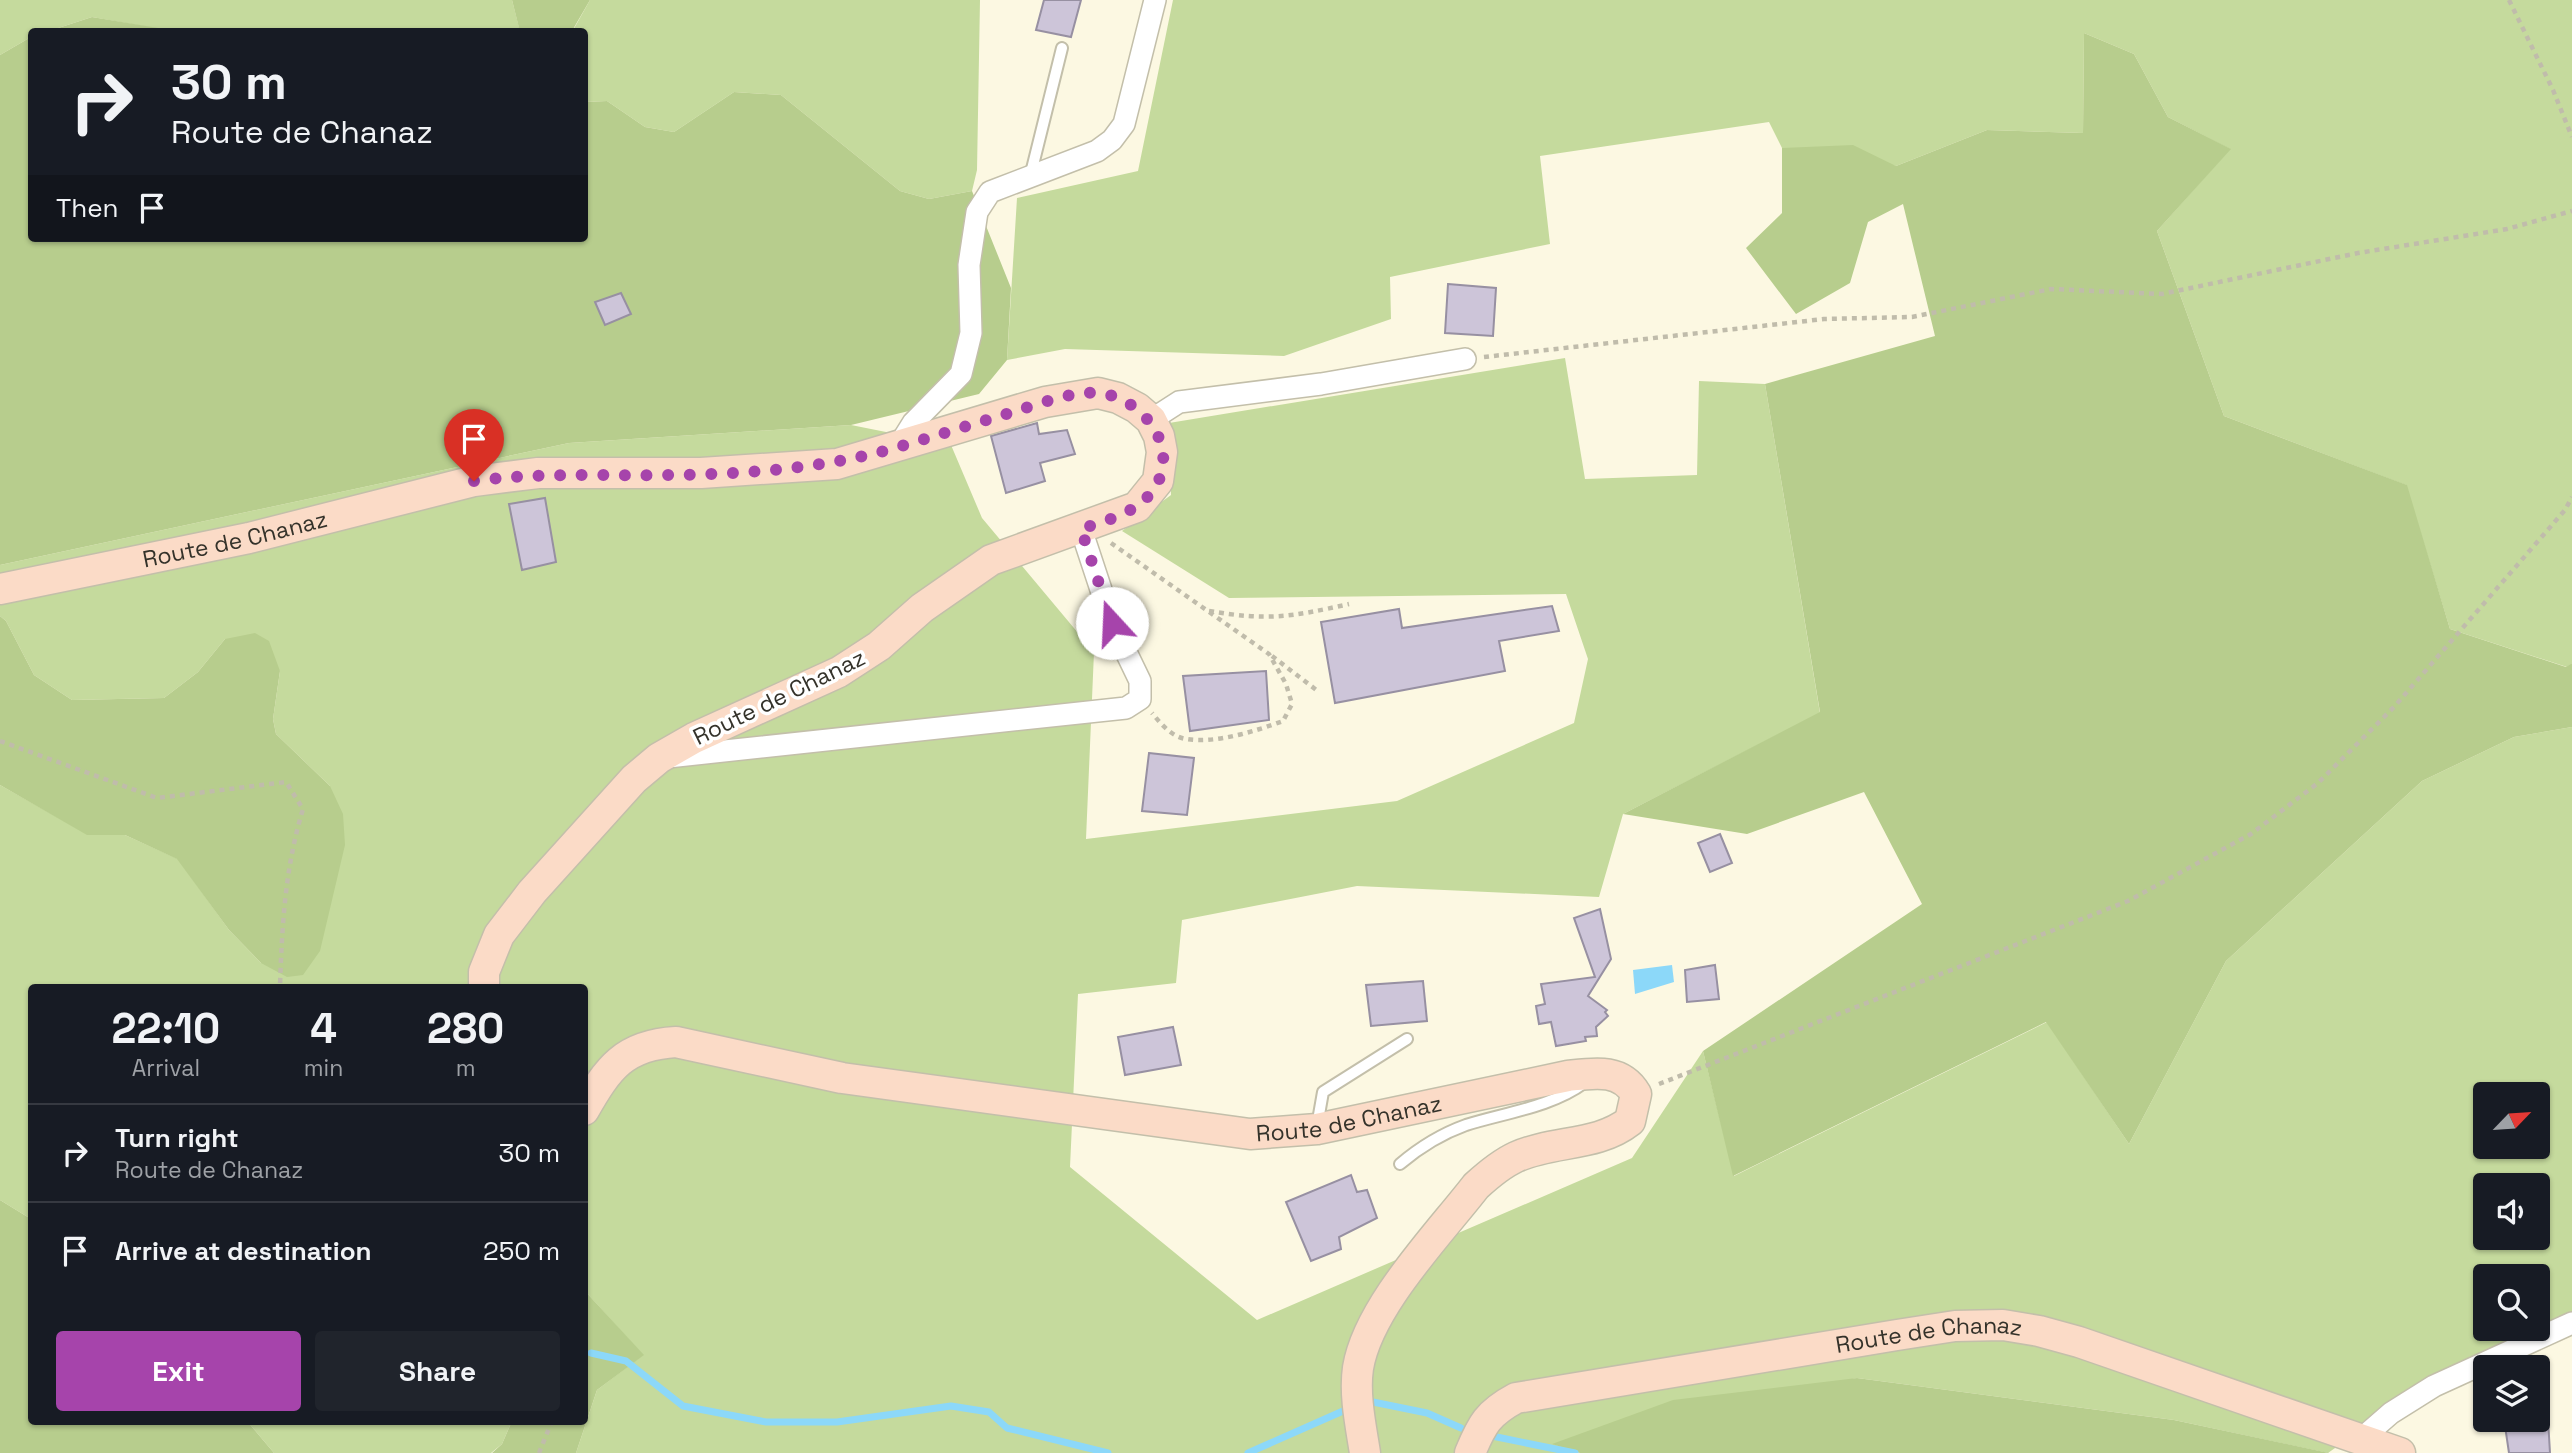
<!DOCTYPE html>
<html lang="en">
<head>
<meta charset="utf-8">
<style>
	body { margin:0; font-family:"Space Grotesk",sans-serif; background:#20242c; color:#f1f3f6; height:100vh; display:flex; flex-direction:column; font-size:26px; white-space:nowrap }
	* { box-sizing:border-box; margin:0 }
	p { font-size:23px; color:#9ea1a6 }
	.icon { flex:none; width:38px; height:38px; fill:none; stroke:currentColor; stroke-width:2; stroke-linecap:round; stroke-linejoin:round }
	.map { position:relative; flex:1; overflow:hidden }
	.drawer { position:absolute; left:28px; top:984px; width:560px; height:441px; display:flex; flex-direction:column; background:#171b24; border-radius:7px; box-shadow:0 2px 5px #0004 }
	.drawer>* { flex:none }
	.hud { position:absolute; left:28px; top:28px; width:560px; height:214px; border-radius:7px; box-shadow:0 2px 5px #0004; background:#171b24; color:#f1f3f6; overflow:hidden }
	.needle { width:46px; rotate:65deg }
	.fabs { position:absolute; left:2473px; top:1082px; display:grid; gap:14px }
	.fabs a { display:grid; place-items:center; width:77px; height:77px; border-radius:7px; background:#171b24; box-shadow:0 2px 5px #0004; font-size:35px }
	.pin { position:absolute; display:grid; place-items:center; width:60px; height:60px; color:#fff; margin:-72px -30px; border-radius:50% 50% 50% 0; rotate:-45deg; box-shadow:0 0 7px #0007 }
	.pin .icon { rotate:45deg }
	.me { position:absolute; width:77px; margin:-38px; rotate:340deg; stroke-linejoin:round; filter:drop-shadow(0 0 5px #0008) }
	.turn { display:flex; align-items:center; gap:24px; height:147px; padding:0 28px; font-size:32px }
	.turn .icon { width:91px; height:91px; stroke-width:2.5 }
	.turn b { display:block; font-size:49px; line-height:60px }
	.then { display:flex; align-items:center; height:66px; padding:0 28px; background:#0003; gap:14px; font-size:26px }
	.eta { display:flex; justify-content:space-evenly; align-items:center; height:119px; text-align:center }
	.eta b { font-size:42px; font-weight:800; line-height:49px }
	.primary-button { display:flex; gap:14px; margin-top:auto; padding:14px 28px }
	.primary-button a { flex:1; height:80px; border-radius:7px; background:#a644ab; color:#fff; font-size:28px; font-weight:800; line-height:80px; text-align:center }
	.primary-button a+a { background:#20242c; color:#f1f3f6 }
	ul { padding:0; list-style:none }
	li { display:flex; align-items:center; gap:21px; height:98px; padding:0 28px; border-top:2px solid #363941 }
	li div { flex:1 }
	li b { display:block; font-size:26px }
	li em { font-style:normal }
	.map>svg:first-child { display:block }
	.green { fill:#c5da9d; fill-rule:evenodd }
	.forest { fill:#b7cd8d }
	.water { fill:#8cd8f9 }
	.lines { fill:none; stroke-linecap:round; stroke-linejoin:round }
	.stream { stroke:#8cd8f9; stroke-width:7 }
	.building { fill:#cdc5d9; stroke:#9790a2; stroke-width:2 }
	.lane-casing { stroke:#c3bfaa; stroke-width:14 }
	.street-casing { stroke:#c3bfaa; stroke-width:24 }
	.secondary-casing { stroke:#c3bfaa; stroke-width:33 }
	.path { stroke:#c0bcab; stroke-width:4.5; stroke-dasharray:5 5; stroke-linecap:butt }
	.lane { stroke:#fff; stroke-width:10 }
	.street { stroke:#fff; stroke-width:21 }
	.secondary { stroke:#fbdbc7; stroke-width:30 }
	.route { stroke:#a644ab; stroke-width:12; stroke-dasharray:0 21.6 }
	.labels { text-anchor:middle; stroke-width:7; stroke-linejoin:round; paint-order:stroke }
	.street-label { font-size:23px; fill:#34322a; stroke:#fff }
</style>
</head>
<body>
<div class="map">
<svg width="2572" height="1453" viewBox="0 0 2572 1453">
	<rect width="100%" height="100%" fill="#fcf8e2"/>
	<path class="green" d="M0,0H512L520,31L176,32L92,17L49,31L32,32L31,37L0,55Z
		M590,0H980L977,170L972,191L929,199L900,191L781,95L734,92L674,132L645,127L607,101L585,102L584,32H572Z
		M1173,0H2572V663L2567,667L2450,629L2406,485L2224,416L2157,231L2230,149L2168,117L2134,54L2084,33L2083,133L1987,130L1896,166L1782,148L1769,122L1540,156L1550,244L1390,277L1391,319L1284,356L1065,349L1007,360L1017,198L1138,171Z
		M1565,358L1585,479L1697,475L1699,381L1765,384L1820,713L1623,814L1599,897L1357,886L1182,920L1176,983L1078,994L1070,1167L1257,1320L1632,1158L1703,1051L1734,1176L2047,1022L2129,1144L2226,961L2422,781L2514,737L2572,727V1313L2538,1328V1276H2485V1328H2537L2446,1369L2328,1453L2174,1420L1857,1378L1554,1444L1580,1453H576L597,1390L643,1355L585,1291L584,987H32L31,1219L0,1200V785L87,834L125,835L178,859L229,930L261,963L330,786L276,734L273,719L280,671L225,639L198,672L164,698L72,700L34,675L6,621L0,616V565L569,443L851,425L951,445L982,518L1094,652L1086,839L1397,801L1574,723L1588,659L1566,594L1229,598L1122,531L1171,495L1169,423ZM2485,1094H2538V1146H2485ZM2485,1185H2538V1237H2485Z
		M247,1421H512L502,1444L491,1453H274Z"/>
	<path class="forest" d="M512,0H590L572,31L520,32Z
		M92,17L176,31H49Z
		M2084,33L2134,54L2168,117L2231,149L2157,231L2224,416L2407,485L2450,629L2566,667L2572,663V727L2514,737L2422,781L2226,961L2129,1144L2046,1022L1733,1176L1703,1051L1922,904L1864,792L1747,834L1623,814L1820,712L1765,384L1935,336L1903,204L1868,222L1850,283L1796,314L1746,248L1782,213V148L1853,145L1896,166L1987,130L2083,133Z
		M31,37L32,238H584L585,102L607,101L645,127L674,132L734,92L781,95L900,191L929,199L972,191L1011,288L1007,360L979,394L851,425L569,443L0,565V55Z
		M0,616L6,621L34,675L72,700L164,698L198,672L225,639L255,633L269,641L280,671L273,719L276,734L330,786L343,814L345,845L320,951L303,975L287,977L261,963L229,930L177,859L125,835H87L0,785Z
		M0,1200L31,1219L32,1421H247L274,1453H0Z
		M585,1291L644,1355L597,1390L576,1453H492L502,1444L512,1421H584Z
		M1857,1378L2174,1420L2329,1453H1580L1552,1444L1673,1400Z"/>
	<path class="water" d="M1672,965L1674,982L1635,994L1633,970Z"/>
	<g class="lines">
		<path class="stream" d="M591,1353L626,1361L683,1406L766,1422H837L951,1406L989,1412L1007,1428L1108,1453
			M1373,1402L1427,1413L1461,1428
			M1492,1436L1575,1453
			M1248,1453L1343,1411"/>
	</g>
	<path class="building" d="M1044,0H1081L1071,37L1036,30Z
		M1448,284L1496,288L1493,336L1445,333Z
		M621,293L631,314L605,325L595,302Z
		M1037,423L1039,434L1067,430L1075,454L1040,463L1045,481L1006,493L991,436Z
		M545,498L556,562L522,570L509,504Z
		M1552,606L1559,631L1499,641L1505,671L1335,703L1321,622L1399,609L1402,628Z
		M1266,671L1269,720L1190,731L1183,676Z
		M1149,753L1194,758L1187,815L1142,811Z
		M1720,834L1732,863L1710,872L1698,843Z
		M1600,909L1611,959L1588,996L1607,1010L1605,1012L1608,1016L1596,1027L1597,1036L1585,1037L1586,1041L1556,1046L1551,1022L1539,1024L1536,1006L1545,1004L1541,984L1595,977L1574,918Z
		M1715,965L1719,999L1687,1002L1685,970Z
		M1423,981L1427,1021L1371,1026L1366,985Z
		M1173,1027L1181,1065L1125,1075L1118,1037Z
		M1351,1175L1357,1192L1367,1190L1377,1218L1339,1237L1341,1249L1311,1261L1286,1202Z
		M2512,1419H2548L2550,1453H2509L2505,1426H2512Z"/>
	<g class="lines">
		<g class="lane-casing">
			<path id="lane" d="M1030,177L1062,48
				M1317,1126L1323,1092L1407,1039
				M1400,1164C1420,1147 1441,1134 1466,1125C1504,1113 1552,1107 1584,1083"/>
		</g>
		<g class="street-casing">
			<path id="street" d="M1151,420L1179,402L1321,384L1465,359
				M898,447L913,423L961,374L971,333L969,265L977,212L990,192L1097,151L1112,140L1124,124L1155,0
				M668,757L1126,708L1140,699V681L1112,623L1081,529
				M2360,1440L2391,1413L2434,1386L2572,1323"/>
		</g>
		<g class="secondary-casing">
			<g id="secondary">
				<path id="s1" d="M0,589L249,538L474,481L538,473H701L837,464L1045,402L1098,393L1118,398L1137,408L1151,420L1159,436L1162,452L1158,481L1137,507L991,560L922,608L879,646L839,672L694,738L659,758L634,779L532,892L499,935L484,972V987"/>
				<path id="s2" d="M584,1110C608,1068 624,1045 676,1042L842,1078L1250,1134L1317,1129L1568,1076C1594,1073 1621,1068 1636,1094L1630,1121C1597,1147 1554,1140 1516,1157C1501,1164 1488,1175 1476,1186C1438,1235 1368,1307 1358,1368C1354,1395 1361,1427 1365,1453"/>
				<path id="s3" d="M1470,1453C1482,1424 1488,1413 1516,1398L1897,1335L1955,1326L2003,1325L2039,1331L2079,1342L2400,1453"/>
			</g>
		</g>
		<path class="path" d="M2509,0L2553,90L2572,137
			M1484,357L1824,319L1912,317L2051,289L2162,294L2358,253L2507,229L2572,211
			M1111,543L1269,654L1286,684L1292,704L1283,721C1256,731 1215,744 1186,739C1172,737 1161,724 1152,713
			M1209,611C1268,621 1291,617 1349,604
			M1272,656L1319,692
			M0,741L157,798L286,782L303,809C285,868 282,925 280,987
			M1659,1084L2128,901L2251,834L2318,783L2394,707L2565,510L2572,497
			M539,1453L552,1421"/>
		<use href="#lane" class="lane"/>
		<use href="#street" class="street"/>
		<use href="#secondary" class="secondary"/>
	</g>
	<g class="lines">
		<path class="route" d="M474,481C517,475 557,475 601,475C699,476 800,475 895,448C936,436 976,423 1016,411C1042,403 1072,391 1099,393C1145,398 1184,452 1151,493C1134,514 1105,521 1081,529L1112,623"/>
	</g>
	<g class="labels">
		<g class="street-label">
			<text dy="8" stroke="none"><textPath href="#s1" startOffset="240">Route de Chanaz</textPath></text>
			<text transform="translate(779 697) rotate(-26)" y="8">Route de Chanaz</text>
			<text dy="8" stroke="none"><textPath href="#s2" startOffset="803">Route de Chanaz</textPath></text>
			<text dy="8" stroke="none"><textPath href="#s3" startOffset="492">Route de Chanaz</textPath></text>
		</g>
	</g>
</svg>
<div class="fabs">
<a><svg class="needle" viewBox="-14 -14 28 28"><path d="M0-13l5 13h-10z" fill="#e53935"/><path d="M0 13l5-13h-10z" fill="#9ea1a6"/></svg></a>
<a><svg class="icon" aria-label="sound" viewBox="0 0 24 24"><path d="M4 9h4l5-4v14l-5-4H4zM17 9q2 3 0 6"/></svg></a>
<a><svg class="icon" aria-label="search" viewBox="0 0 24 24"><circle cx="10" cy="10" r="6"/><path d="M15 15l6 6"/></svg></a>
<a><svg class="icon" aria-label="layers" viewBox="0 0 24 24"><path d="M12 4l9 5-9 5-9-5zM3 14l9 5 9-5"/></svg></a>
</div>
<div class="pin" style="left:474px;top:481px;background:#d93025"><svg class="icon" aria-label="arrive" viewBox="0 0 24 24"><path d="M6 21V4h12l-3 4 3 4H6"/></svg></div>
<svg class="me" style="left:1112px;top:623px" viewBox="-20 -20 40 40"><circle r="19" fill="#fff"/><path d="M0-13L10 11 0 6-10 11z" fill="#a644ab"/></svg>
<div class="hud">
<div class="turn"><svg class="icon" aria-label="right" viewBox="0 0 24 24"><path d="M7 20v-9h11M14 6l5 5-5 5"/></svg><div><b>30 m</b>Route de Chanaz</div></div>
<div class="then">Then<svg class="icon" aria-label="arrive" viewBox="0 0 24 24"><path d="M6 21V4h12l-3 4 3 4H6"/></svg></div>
</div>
<section class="drawer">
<div class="eta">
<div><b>22:10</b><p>Arrival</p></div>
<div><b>4</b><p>min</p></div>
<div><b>280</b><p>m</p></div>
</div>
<ul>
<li><svg class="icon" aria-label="right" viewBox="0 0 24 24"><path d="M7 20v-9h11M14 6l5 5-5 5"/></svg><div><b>Turn right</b><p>Route de Chanaz</p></div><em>30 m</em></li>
<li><svg class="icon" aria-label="arrive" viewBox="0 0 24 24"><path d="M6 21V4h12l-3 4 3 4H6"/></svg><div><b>Arrive at destination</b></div><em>250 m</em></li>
</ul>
<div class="primary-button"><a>Exit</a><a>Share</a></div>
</section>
</div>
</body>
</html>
